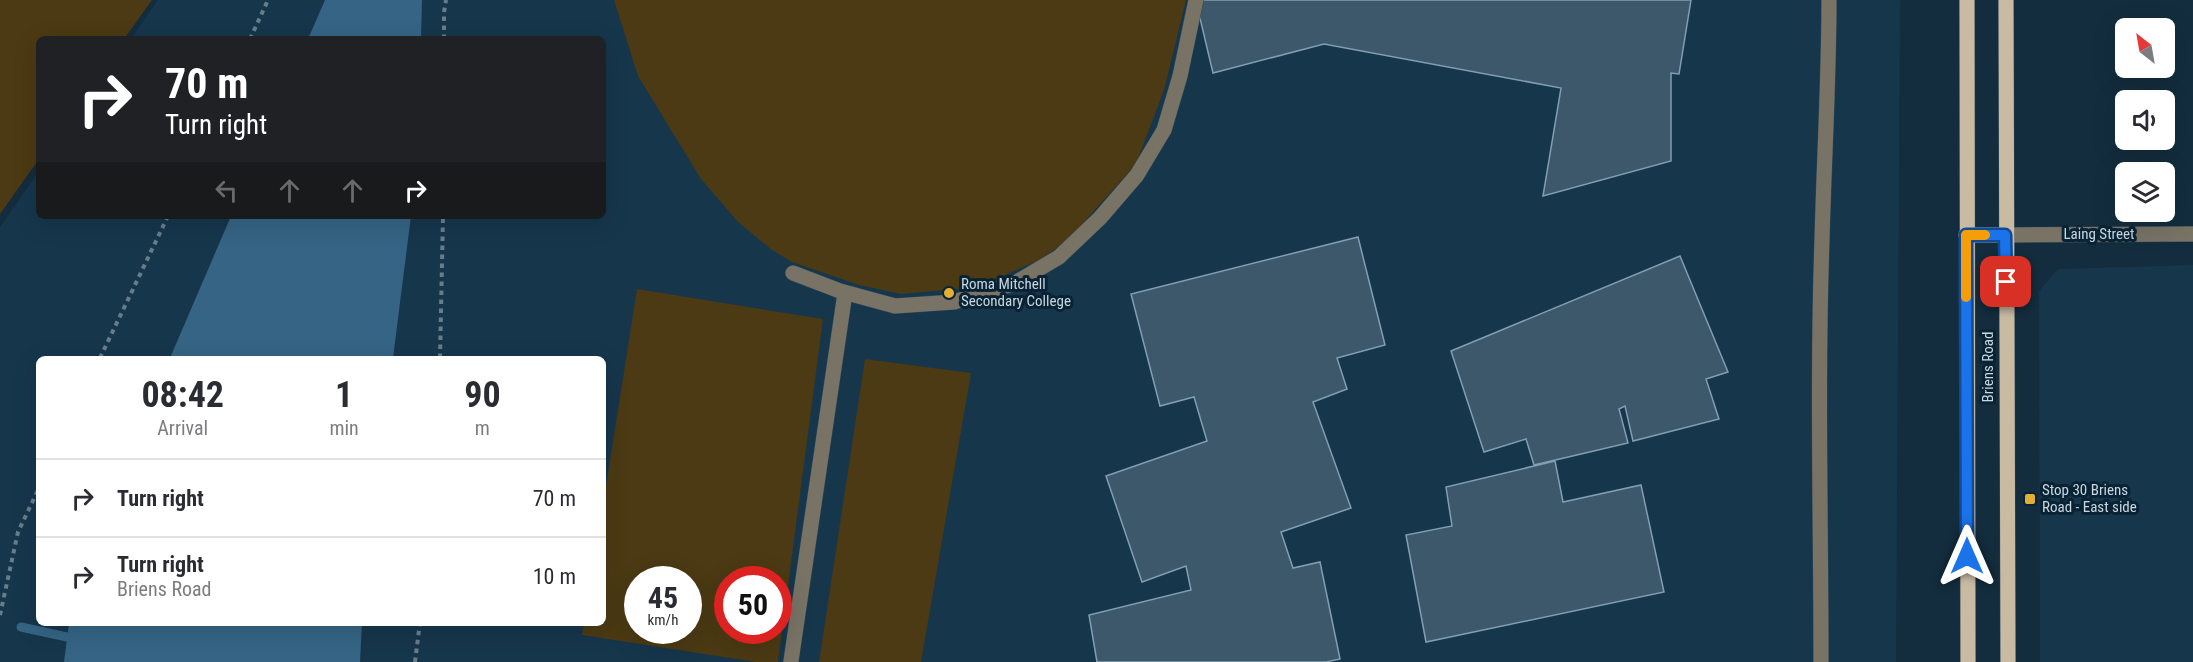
<!DOCTYPE html>
<html lang="en">
<head>
<meta charset="utf-8">
<style>
	body { margin:0; font-family:"Roboto Condensed",sans-serif; background:#f2f2f3; color:#2b2b33; height:100vh; display:flex; flex-direction:column; font-size:22px; white-space:nowrap }
	* { box-sizing:border-box; margin:0 }
	p { font-size:20px; color:#7c7c81 }
	.icon { flex:none; width:33px; height:33px; fill:none; stroke:currentColor; stroke-width:2; stroke-linecap:round; stroke-linejoin:round }
	.map { position:relative; flex:1; overflow:hidden }
	.sheet { position:absolute; left:36px; top:356px; width:570px; height:270px; display:flex; flex-direction:column; background:#fff; border-radius:9px; box-shadow:0 6px 24px #0002 }
	.sheet>* { flex:none }
	.hud { position:absolute; left:36px; top:36px; width:570px; height:183px; border-radius:9px; box-shadow:0 6px 24px #0002; background:#202124; color:#fff; overflow:hidden }
	.needle { width:39px; rotate:329deg }
	.buttons { position:absolute; left:2115px; top:18px; display:grid; gap:12px }
	.buttons a { display:grid; place-items:center; width:60px; height:60px; border-radius:9px; background:#fff; box-shadow:0 6px 24px #0002; font-size:30px }
	.speed { position:absolute; left:624px; top:566px; display:flex; gap:12px; font-size:30px; font-weight:700; text-align:center }
	.speed>* { display:grid; place-content:center; width:78px; height:78px; border-radius:50%; background:#fff; box-shadow:0 6px 24px #0002; line-height:1 }
	.speed small { font-size:15px; font-weight:400 }
	.speed .limit { border:9px solid #d22; background:#fff; color:#111 }
	.pin { position:absolute; display:grid; place-items:center; width:51px; height:51px; color:#fff; margin:-26px; border-radius:12px; box-shadow:0 3px 9px #0006 }
	.me { position:absolute; width:66px; margin:-33px; rotate:0deg; stroke-linejoin:round; filter:drop-shadow(0 0 4px #0008) }
	.turn { display:flex; align-items:center; gap:21px; height:126px; padding:0 30px; font-size:27px }
	.turn .icon { width:78px; height:78px; stroke-width:2.5 }
	.turn b { display:block; font-size:42px; line-height:51px }
	.lanes { display:flex; align-items:center; height:57px; padding:0 30px; background:#0003; justify-content:center; gap:30px; direction:ltr }
	.lanes .off { opacity:.35 }
	.eta { display:flex; justify-content:space-evenly; align-items:center; height:102px; text-align:center }
	.eta b { font-size:36px; font-weight:700; line-height:42px }
	ul { padding:0; list-style:none }
	li { display:flex; align-items:center; gap:18px; height:78px; padding:0 30px; border-top:2px solid #e1e1e2 }
	li div { flex:1 }
	li b { display:block; font-size:22px }
	li em { font-style:normal }
	.map>svg:first-child { display:block }
	.built { fill:#16364c; fill-rule:evenodd }
	.green { fill:#4b3a13; fill-rule:evenodd }
	.water { fill:#356484 }
	.lines { fill:none; stroke-linecap:round; stroke-linejoin:round }
	.stream { stroke:#356484; stroke-width:9 }
	.building { fill:#3d586b; stroke:#819eb3; stroke-width:1.5 }
	.minor-casing { stroke:#304858; stroke-width:16 }
	.major-casing { stroke:#304858; stroke-width:16 }
	.path { stroke:#687d8b; stroke-width:4; stroke-dasharray:4.5 4.5; stroke-linecap:butt }
	.minor { stroke:#797366; stroke-width:15 }
	.major { stroke:#c8bba2; stroke-width:15 }
	.route-casing { stroke:#114b97; stroke-width:15 }
	.route { stroke:#1a73e8; stroke-width:10 }
	.slow { stroke:#f59e0b; stroke-width:10 }
	.poi-dot { fill:#e2ae34; stroke:#092334; stroke-width:2 }
	.labels { text-anchor:middle; stroke-width:6; stroke-linejoin:round; paint-order:stroke }
	.street-label { font-size:15px; fill:#c8d7e2; stroke:#092334 }
	.poi-label { font-size:15px; fill:#c8d7e2; stroke:#092334; text-anchor:start }
</style>
</head>
<body>
<div class="map">
<svg width="2193" height="662" viewBox="0 0 2193 662">
	<rect width="100%" height="100%" fill="#132d3e"/>
	<path class="built" d="M158,0H1900L1896,662H0V227L39,171V216H603V39H131ZM39,358H603V622H39ZM638,579H688V630H638ZM728,579H778V630H728Z
		M2193,265V662H2040L2039,291L2058,269Z"/>
	<path class="green" d="M0,0H152L124,39H39V159L0,214Z
		M614,0H1186L1164,90L1136,164L1067,241L1039,260L977,287L901,294L859,285L792,262L772,250L738,222L701,179L638,76Z
		M637,289L823,319L778,662H756L582,635L584,623L603,622V505ZM638,579H688V630H638ZM728,579H778V630H728Z
		M865,359L971,373L921,662H819Z"/>
	<path class="water" d="M325,0H422L421,39H308Z
		M231,216H411L393,358H170Z
		M69,623H362L360,662H64Z"/>
	<g class="lines">
		<path class="stream" d="M21,627L67,637"/>
	</g>
	<path class="building" d="M1201,0H1691L1679,74L1671,73V161L1543,196L1561,88L1324,44L1213,73L1199,14Z
		M1358,237L1385,345L1337,358L1347,389L1313,402L1351,508L1281,532L1293,568L1320,562L1340,659L1326,662H1097L1089,615L1191,590L1186,566L1142,582L1106,476L1207,441L1194,397L1160,406L1131,294Z
		M1680,256L1728,372L1706,379L1719,419L1633,441L1625,406L1619,409L1628,443L1534,465L1526,439L1484,452L1451,351Z
		M1555,461L1563,502L1641,485L1664,592L1426,642L1406,535L1452,526L1446,487Z"/>
	<g class="lines">
		<g class="minor-casing">
			<path id="minor" d="M2005,235L2193,234
				M793,273L840,291L895,306L954,302L1015,283L1059,257L1100,218L1137,175L1164,130L1180,76L1196,0
				M791,661L845,293
				M1821,662C1821,522 1817,381 1822,240C1824,160 1829,80 1829,0"/>
		</g>
		<g class="major-casing">
			<path id="major" d="M1967,0L1968,662
				M2006,0L2008,662
				M1966,235H2005"/>
		</g>
		<path class="path" d="M250,39L268,0
			M444,39V12L446,0
			M100,358L168,216
			M440,358L443,216
			M0,615L18,532L39,488
			M415,662L420,622"/>
		<use href="#minor" class="minor"/>
		<use href="#major" class="major"/>
	</g>
	<g class="lines">
		<g class="route-casing">
			<path id="route" d="M1967,556L1966,235H2005L2006,282"/>
		</g>
		<use href="#route" class="route"/>
		<path class="slow" d="M1966,297V235H1985"/>
	</g>
	<g class="poi-dot">
		<circle cx="949" cy="293" r="6"/>
		<rect x="2024" y="493" width="12" height="12" rx="3"/>
	</g>
	<g class="labels">
		<g class="street-label">
			<text x="2099" y="239">Laing Street</text>
			<text transform="translate(1988 367) rotate(-90)" y="5">Briens Road</text>
		</g>
		<g class="poi-label">
			<text x="961" y="289">Roma Mitchell<tspan x="961" dy="17">Secondary College</tspan></text>
			<text x="2042" y="495">Stop 30 Briens<tspan x="2042" dy="17">Road - East side</tspan></text>
		</g>
	</g>
</svg>
<div class="buttons">
<a><svg class="needle" viewBox="-14 -14 28 28"><path d="M0-13l5 13h-10z" fill="#e53935"/><path d="M0 13l5-13h-10z" fill="#7c7c81"/></svg></a>
<a><svg class="icon" aria-label="sound" viewBox="0 0 24 24"><path d="M4 9h4l5-4v14l-5-4H4zM17 9q2 3 0 6"/></svg></a>
<a><svg class="icon" aria-label="layers" viewBox="0 0 24 24"><path d="M12 4l9 5-9 5-9-5zM3 14l9 5 9-5"/></svg></a>
</div>
<div class="speed"><div>45<small>km/h</small></div><div class="limit">50</div></div>
<div class="pin" style="left:2006px;top:282px;background:#d93025"><svg class="icon" aria-label="arrive" viewBox="0 0 24 24"><path d="M6 21V4h12l-3 4 3 4H6"/></svg></div>
<svg class="me" style="left:1967px;top:556px" viewBox="-20 -20 40 40"><path d="M0-17L14 15 0 8-14 15z" fill="#1a73e8" stroke="#fff" stroke-width="4"/></svg>
<div class="hud">
<div class="turn"><svg class="icon" aria-label="right" viewBox="0 0 24 24"><path d="M7 20v-9h11M14 6l5 5-5 5"/></svg><div><b>70 m</b>Turn right</div></div>
<div class="lanes"><svg class="icon off" aria-label="left" viewBox="0 0 24 24"><path d="M17 20v-9H6M10 6l-5 5 5 5"/></svg><svg class="icon off" aria-label="ahead" viewBox="0 0 24 24"><path d="M12 20V5M6 11l6-6 6 6"/></svg><svg class="icon off" aria-label="ahead" viewBox="0 0 24 24"><path d="M12 20V5M6 11l6-6 6 6"/></svg><svg class="icon" aria-label="right" viewBox="0 0 24 24"><path d="M7 20v-9h11M14 6l5 5-5 5"/></svg></div>
</div>
<section class="sheet">
<div class="eta">
<div><b>08:42</b><p>Arrival</p></div>
<div><b>1</b><p>min</p></div>
<div><b>90</b><p>m</p></div>
</div>
<ul>
<li><svg class="icon" aria-label="right" viewBox="0 0 24 24"><path d="M7 20v-9h11M14 6l5 5-5 5"/></svg><div><b>Turn right</b></div><em>70 m</em></li>
<li><svg class="icon" aria-label="right" viewBox="0 0 24 24"><path d="M7 20v-9h11M14 6l5 5-5 5"/></svg><div><b>Turn right</b><p>Briens Road</p></div><em>10 m</em></li>
</ul>
</section>
</div>
</body>
</html>
